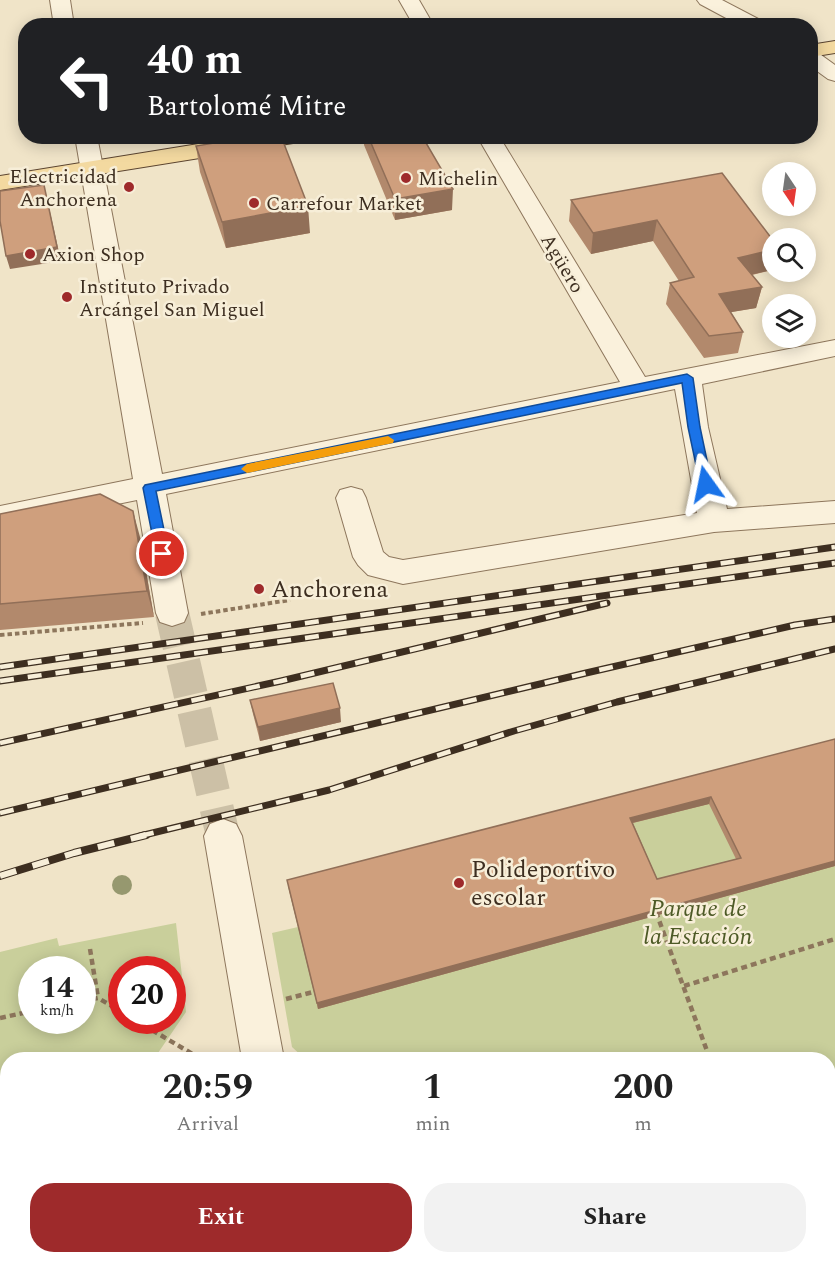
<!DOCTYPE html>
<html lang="en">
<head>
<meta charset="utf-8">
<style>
	body { margin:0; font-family:Spectral,serif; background:#f2f2f2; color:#222; height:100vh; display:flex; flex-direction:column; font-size:22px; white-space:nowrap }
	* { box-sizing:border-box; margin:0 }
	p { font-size:20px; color:#767676 }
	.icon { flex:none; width:33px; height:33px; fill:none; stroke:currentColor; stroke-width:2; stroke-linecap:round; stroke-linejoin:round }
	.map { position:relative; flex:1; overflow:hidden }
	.sheet { position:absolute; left:0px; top:1052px; width:836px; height:212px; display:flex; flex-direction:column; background:#fff; border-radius:24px 24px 0 0; box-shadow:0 3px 15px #0003 }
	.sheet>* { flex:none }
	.top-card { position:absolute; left:18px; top:18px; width:800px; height:126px; border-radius:24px; box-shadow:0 3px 15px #0003; background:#202124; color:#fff; overflow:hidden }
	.needle { width:39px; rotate:167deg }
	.tools { position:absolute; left:762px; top:162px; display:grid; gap:12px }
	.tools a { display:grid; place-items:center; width:54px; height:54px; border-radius:50%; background:#fff; box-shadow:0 3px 15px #0003; font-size:30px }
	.speed { position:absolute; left:18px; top:956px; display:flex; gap:12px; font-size:30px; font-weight:700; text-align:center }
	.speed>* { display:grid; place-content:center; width:78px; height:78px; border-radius:50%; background:#fff; box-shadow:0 3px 15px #0003; line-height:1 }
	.speed small { font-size:15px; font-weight:400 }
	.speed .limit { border:9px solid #d22; background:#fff; color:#111 }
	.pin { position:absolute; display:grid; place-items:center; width:51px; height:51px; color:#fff; margin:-26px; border:3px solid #fff; border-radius:50%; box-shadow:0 2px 6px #0007 }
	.me { position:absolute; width:66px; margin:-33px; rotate:348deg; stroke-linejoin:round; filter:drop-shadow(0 0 4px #0008) }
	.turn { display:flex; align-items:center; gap:21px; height:126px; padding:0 30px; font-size:27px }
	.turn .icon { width:78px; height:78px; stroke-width:2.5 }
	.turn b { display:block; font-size:42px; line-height:51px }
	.eta { display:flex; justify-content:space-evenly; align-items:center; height:102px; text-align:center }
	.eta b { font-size:36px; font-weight:700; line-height:42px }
	.cta { display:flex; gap:12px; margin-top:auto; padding:12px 30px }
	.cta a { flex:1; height:69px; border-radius:24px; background:#9e2a2b; color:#fff; font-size:24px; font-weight:700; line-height:69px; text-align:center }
	.cta a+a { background:#f2f2f2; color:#222 }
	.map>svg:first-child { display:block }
	.green { fill:#c9cf9b; fill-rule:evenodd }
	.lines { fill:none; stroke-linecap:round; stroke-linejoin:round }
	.minor-tunnel { stroke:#ccc0a6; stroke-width:34; stroke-dasharray:34 16; stroke-linecap:butt }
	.minor-casing { stroke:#8d765c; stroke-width:2 }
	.major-casing { stroke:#5b4430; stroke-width:2 }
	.path-far1 { stroke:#8d765c; stroke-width:4; stroke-dasharray:4.5 3; stroke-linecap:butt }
	.path { stroke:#8d765c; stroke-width:4.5; stroke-dasharray:6 4; stroke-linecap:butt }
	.minor { fill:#faf1dc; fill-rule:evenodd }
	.major { fill:#f3d9a0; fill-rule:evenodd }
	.rail-far1-casing { stroke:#3d2e20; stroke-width:7 }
	.rail-casing { stroke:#3d2e20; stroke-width:8 }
	.rail-far1 { stroke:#f7eed8; stroke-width:4.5; stroke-dasharray:14; stroke-linecap:butt }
	.rail { stroke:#f7eed8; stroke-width:6; stroke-dasharray:17; stroke-linecap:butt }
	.tree { fill:#96986f }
	.wall { fill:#b2896c; fill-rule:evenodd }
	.shaded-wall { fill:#916f58 }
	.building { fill:#cf9f7d; stroke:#916f58; stroke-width:1.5; fill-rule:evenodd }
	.route { fill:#1a73e8; stroke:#114b97; stroke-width:1.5 }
	.slow { fill:#f59e0b }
	.poi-dot { fill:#9e2a2b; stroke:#f7eed8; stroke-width:2 }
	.labels { text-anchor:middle; stroke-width:5; stroke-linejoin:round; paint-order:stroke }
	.far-poi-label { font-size:20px; fill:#3d2e20; stroke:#f7eed8; text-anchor:start }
	.far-street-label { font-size:20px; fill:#3d2e20; stroke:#f7eed8 }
	.poi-label { font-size:24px; fill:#3d2e20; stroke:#f7eed8; text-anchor:start }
	.park-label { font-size:24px; font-style:italic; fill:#4d5a26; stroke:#f7eed8 }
</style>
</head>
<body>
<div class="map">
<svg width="835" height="1262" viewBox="0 0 835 1262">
	<rect width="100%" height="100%" fill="#f0e4c8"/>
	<path class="green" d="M835,745V1091L828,1090V1059H305L292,1047L272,933L298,927L288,886Z
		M176,923L186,1012L158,1053L151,1059H8L7,1091L0,1092V952L57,938L59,946ZM32,969H82V1020H32ZM122,969H172V1020H122Z"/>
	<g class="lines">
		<path class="minor-tunnel" d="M172,613L223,836"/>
		<g class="minor-casing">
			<path id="minor" d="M50,0H70L74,26H54Z
				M399,0H419L434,26H414Z
				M697,0H722L764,22L767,26H741L700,4Z
				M810,50L817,52L835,65V81L828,79L810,66Z
				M75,136H97L162,474L620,382L477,136H499L645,377L835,340V356L702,384L708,427L727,509L835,501V523L714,532L403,584L368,575L358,565L353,557L336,498L340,490L351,487L362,490L366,498L383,552L389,557L403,560L697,513L675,389L166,494L188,613L184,622L172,626L160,622L156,613L137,500L0,528V506L133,479Z
				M223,819L236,824L242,836L284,1059H242L204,836L210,824Z
				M8,1128V1172L0,1173V1129Z
				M828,1134H835V1178H828Z
				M828,1236L835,1239V1262H799L798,1256H828Z
				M239,1256H285L284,1262H238Z"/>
		</g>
		<g class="major-casing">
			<path id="major" d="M835,41V53L810,57V45Z
				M248,136H304L301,141L293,143L0,190V176Z"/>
		</g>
		<path class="path-far1" d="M201,614L290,600
			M0,635L143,623"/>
		<path class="path" d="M656,912L710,1059
			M90,949L98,998
			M684,986L835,939
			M286,999L317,991
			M82,1001L98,998L122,1012
			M0,1018L32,1011
			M135,1020L201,1059
			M828,1078L835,1076"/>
		<use href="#minor" class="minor"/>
		<use href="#major" class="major"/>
		<g class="rail-far1-casing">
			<path id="rail-far1" d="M0,667L835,547
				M0,681L835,563
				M0,743L281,681L607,603
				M0,813L586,673L795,625L835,619
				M140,836L329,790L514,731L617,702L835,649"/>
		</g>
		<g class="rail-casing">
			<path id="rail" d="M0,876L74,853L146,835"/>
		</g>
		<use href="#rail-far1" class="rail-far1"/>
		<use href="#rail" class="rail"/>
	</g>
	<circle class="tree" cx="122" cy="885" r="10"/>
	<path class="wall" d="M364,136H422L452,210L395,220L364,145Z
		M196,146L310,233L226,248L200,172Z
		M571,200L772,239V270L752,275L762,287L756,308L731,312L743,332L738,353L704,358L666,304L670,283L679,281L653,241L591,254L569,221Z
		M0,514L140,537L154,617L0,630Z
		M250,700L341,722L260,741L253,714Z
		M835,739V866L318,1009L288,886ZM709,804L736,859L657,879L633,823Z"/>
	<path class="shaded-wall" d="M44,185L61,261L10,269L6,256Z
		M453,189L452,210L395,220V199Z
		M308,206L310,233L226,248L222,222Z
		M657,220L653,241L591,254L593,233Z
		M772,250V270L733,279L738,258Z
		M762,287L756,308L714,315L719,294Z
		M133,511L140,537L154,617L147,591Z
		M340,708L341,722L260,741L258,727Z
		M711,797L709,804L628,824L630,818Z
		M835,861V866L318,1009L317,1003Z
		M205,1256H215L214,1262H204Z"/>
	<path class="building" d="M256,136H281L308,206L222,222L196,146Z
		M368,136H422L453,189L395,199Z
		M722,173L772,239V250L738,258L762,287L719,294L743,332L709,336L670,283L694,277L657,220L593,233L571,200Z
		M44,185L57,247L6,256L0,221V191Z
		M100,494L133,511L147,591L0,604V514Z
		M333,683L340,708L258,727L250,700Z
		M835,739V861L317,1003L287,880ZM711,797L741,858L657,879L630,818Z
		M8,1195V1256H205L204,1262H0V1197Z"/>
	<path class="route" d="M687,374L693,378L700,427L712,484L710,487H702L700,484L688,427L682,383L156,491L169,554L162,558L156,554L143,488L145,485Z"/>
	<path class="slow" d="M388,436L394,440L393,443L247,473L241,469L247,464Z"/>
	<g class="poi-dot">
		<circle cx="406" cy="178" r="6"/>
		<circle cx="129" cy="187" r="6"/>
		<circle cx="254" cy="203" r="6"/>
		<circle cx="30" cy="254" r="6"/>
		<circle cx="67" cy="297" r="6"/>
		<circle cx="259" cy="589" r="6"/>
		<circle cx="459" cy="883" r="6"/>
	</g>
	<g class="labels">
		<g class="far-poi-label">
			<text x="117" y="183" text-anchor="end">Electricidad<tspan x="117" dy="23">Anchorena</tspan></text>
			<text x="418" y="185">Michelin</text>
			<text x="266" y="210">Carrefour Market</text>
			<text x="42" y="261">Axion Shop</text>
			<text x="79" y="293">Instituto Privado<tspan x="79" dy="23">Arcángel San Miguel</tspan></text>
		</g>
		<g class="far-street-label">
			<text transform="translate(563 263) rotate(59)" y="7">Agüero</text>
		</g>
		<g class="poi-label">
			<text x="271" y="597">Anchorena</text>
			<text x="471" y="877">Polideportivo<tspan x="471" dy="28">escolar</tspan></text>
		</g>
		<g class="park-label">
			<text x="698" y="916">Parque de<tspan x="698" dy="28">la Estación</tspan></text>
		</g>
	</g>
</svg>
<div class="tools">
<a><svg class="needle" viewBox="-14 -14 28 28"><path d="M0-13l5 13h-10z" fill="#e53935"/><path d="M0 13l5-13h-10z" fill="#767676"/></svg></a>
<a><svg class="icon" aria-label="search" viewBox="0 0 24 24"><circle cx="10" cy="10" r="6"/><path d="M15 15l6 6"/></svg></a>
<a><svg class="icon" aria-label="layers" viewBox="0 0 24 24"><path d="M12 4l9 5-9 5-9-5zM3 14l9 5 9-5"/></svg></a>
</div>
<div class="speed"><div>14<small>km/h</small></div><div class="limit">20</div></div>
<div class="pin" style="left:162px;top:554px;background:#d93025"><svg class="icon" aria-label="arrive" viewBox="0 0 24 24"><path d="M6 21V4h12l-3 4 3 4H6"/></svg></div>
<svg class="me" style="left:706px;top:484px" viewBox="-20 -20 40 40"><path d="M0-17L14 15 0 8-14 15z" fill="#1a73e8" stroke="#fff" stroke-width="4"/></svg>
<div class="top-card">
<div class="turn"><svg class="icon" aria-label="left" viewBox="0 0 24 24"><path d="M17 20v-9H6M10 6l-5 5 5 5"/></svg><div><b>40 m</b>Bartolomé Mitre</div></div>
</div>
<section class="sheet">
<div class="eta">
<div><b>20:59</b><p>Arrival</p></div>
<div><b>1</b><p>min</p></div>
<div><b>200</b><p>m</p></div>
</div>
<div class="cta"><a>Exit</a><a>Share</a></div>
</section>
</div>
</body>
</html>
